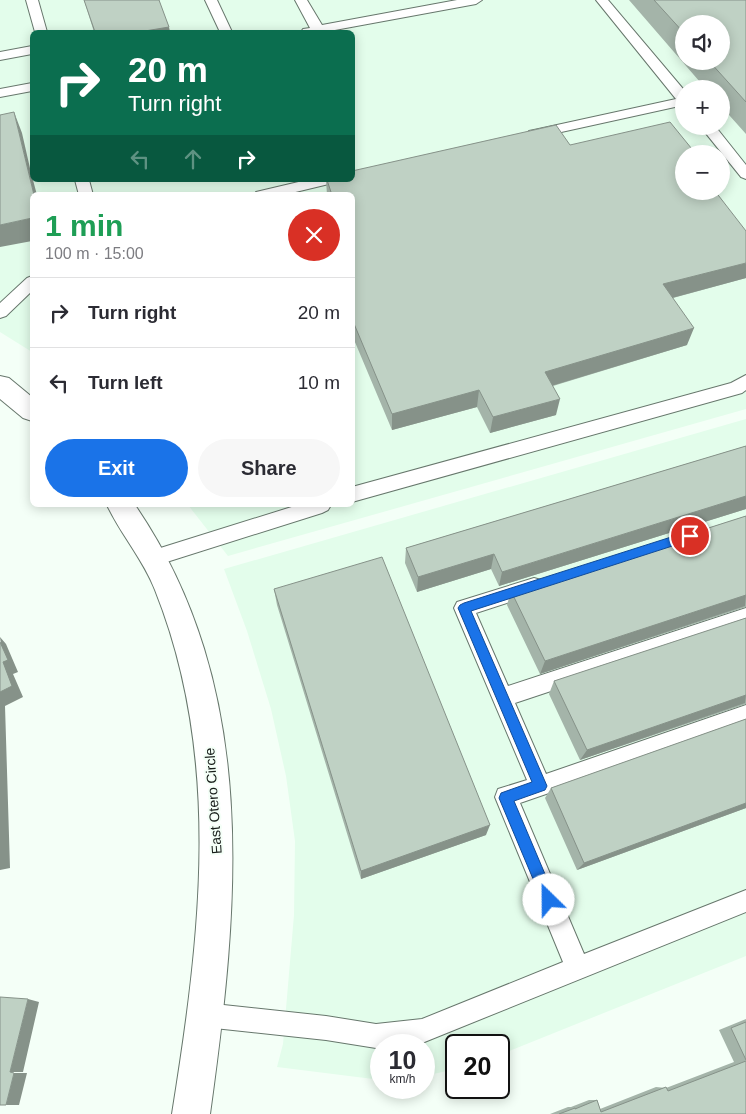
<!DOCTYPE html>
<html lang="en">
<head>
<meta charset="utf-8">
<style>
	body { margin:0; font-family:Arial,sans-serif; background:#f7f7f7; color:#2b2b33; height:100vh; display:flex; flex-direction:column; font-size:19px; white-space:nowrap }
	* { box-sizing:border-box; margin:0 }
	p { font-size:16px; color:#7c7c81 }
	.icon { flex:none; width:28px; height:28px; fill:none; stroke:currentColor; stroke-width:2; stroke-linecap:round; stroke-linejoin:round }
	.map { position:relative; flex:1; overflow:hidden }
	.side { position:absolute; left:30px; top:192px; width:325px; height:315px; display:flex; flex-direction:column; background:#fff; border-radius:8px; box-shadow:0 2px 12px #0003 }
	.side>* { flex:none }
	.banner { position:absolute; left:30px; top:30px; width:325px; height:152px; border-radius:8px; box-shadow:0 2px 12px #0003; background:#0b6e4f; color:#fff; overflow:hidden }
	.controls { position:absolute; left:675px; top:15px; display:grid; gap:10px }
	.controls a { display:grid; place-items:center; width:55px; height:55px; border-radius:50%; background:#fff; box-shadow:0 2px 12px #0003; font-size:25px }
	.speed { position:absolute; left:370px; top:1034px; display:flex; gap:10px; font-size:25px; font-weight:700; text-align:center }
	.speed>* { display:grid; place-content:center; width:65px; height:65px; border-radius:50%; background:#fff; box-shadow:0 2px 12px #0003; line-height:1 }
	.speed small { font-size:12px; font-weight:400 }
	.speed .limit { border:2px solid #111; border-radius:8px; background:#fff; color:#111 }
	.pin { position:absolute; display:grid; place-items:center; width:42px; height:42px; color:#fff; margin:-21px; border:2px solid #fff; border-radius:50%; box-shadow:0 1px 5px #0007 }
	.me { position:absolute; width:55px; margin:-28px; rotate:337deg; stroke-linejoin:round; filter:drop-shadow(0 0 4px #0008) }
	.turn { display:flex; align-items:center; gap:18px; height:105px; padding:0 15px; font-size:22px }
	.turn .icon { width:65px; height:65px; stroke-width:2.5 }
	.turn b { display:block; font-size:35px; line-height:42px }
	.lanes { display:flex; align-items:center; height:48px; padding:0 15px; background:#0003; justify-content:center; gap:25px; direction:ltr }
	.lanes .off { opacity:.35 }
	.round { display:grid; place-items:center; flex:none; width:52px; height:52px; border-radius:26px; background:#f7f7f7 }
	.summary { display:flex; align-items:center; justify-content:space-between; height:85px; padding:0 15px }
	h1 { font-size:30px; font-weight:700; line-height:38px; color:#1e9e55 }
	.cta { display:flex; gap:10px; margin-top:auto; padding:10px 15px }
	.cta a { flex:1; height:58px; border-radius:30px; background:#1a73e8; color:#fff; font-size:20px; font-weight:700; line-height:58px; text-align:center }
	.cta a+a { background:#f7f7f7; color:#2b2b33 }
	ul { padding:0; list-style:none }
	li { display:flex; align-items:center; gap:15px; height:70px; padding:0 15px; border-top:1px solid #e1e1e2 }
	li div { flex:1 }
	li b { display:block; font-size:19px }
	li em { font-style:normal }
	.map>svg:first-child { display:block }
	.built { fill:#e3fdeb; fill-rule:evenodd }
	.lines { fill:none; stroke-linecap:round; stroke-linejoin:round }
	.lane-casing { stroke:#67776c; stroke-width:2 }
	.street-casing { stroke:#67776c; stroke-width:2 }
	.lane { fill:#fff; fill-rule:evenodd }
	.street { fill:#fff; fill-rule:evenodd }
	.wall { fill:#a4b4a9; fill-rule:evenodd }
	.shaded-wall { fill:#869289 }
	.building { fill:#bfd1c4; stroke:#869289 }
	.route { fill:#1a73e8; stroke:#114b97 }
	.labels { text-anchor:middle; stroke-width:4; stroke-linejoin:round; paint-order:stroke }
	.street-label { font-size:14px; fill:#181e1a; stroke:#f4fff7 }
</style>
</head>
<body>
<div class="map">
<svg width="746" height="1114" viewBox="0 0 746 1114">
	<rect width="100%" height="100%" fill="#f4fff7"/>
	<path class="built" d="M0,0H746V409L228,556L188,505H352V195H32V352L0,332ZM684,24H721V61H684ZM32,32H352V180H32ZM684,89H721V126H684ZM684,154H721V191H684Z
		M746,419V956L499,1055V1045H456V1069L424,1076V1045H381V1080L277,1067L283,1044L294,915L295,841L286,776L271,709L247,631L224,569Z"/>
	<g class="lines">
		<g class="lane-casing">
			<path id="lane" d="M26,0H38L47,32H35Z
				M205,0H217L232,32H220Z
				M295,0H307L322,25L457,0H482L476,4L324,32H301L303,29L310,28Z
				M596,0H608L684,90V105L534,138L529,137L527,134L529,131L534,130L676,99Z
				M32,46V54L0,60V52Z
				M32,83V91L0,97V89Z
				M700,126H715L746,165V179L741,177Z
				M75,180H89L93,195H79Z
				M307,180H335L333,183L283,195H254L256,192Z
				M32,276V291L6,316L0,318V303L27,278Z
				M746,375V390L742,393L352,502V487L731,383Z
				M298,505H331L328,510L322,513L154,566L147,564L145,558L147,552L154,550Z
				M534,578L541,580L544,586L541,592L476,613L508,686L746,608V626L515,703L546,774L746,705V725L520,803L584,954L746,890V912L422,1043L381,1045V1048H376L326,1040L205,1027L196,1024L193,1015L196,1006L205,1003L326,1016L376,1024L422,1019L563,962L495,797L498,789L527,780L454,608L457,602Z"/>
		</g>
		<g class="street-casing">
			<path id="street" d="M0,376L9,378L32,397V421L23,418L0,399Z
				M107,505H135C261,689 239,905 210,1114H172C200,939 223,760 155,590C143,559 121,535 107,505Z"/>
		</g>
		<use href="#lane" class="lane"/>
		<use href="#street" class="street"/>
	</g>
	<path class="wall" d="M84,0H159L170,32H94Z
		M629,0H746V134L721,106V89H706ZM684,24L721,61H684Z
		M570,145L684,154L746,278L673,298L687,345L553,386L556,415L490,433L477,407L392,430L352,335V195H327L326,180H352Z
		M746,446V509L499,586L491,569L417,592L405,563L406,548Z
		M746,516V607L540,674L507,605L511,591Z
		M274,589L486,835L361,879L277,605Z
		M746,618V704L580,760L549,694L554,681Z
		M746,719V808L577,870L545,798L551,788Z
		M746,1019V1114H550L568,1107H571L589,1100H597L600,1109L656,1087L666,1088L734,1062L719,1030Z"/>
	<path class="shaded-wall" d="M169,27L170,32H139Z
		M14,112L22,133L32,177V180H33L37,195H34Z
		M32,218V241L0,247V225Z
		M746,263V278L657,302L663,284Z
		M694,328L687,345L541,389L545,372Z
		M479,390L477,407L392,430V414Z
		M560,399L556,415L490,433L493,417Z
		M746,496V509L499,586L502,572Z
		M494,554L491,569L417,592L418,577Z
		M746,595L745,606L540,674L545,661Z
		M0,637L6,644L18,672L13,674L23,697L5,706L10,868L0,870V692L3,662Z
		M746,695L745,703L580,760L587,750Z
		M746,803V808L577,870L584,863Z
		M490,825L486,835L361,879V871Z
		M28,999L39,1002L23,1072H10Z
		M14,1073H27L19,1105H6Z"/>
	<path class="building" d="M84,0H159L169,27L139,32H95Z
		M654,0H746V102L709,61H721V24H684V33Z
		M14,112L34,195H32V218L0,225V115Z
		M670,122L696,154H684V191H715L746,231V263L663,284L694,328L545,372L560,399L493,417L479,390L392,414L352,319V195H332L327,180H352V171L556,125L570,145Z
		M746,446V496L502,572L494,554L418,577L406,548Z
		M746,516V595L545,661L511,591Z
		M382,557L490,825L361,871L274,589Z
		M746,618V695L587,750L554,681Z
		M0,642L8,660L3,662L12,686L0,692Z
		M746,719V803L584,863L551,788Z
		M0,997L28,999L10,1072L14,1073L6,1105H0Z
		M746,1022V1060L731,1028Z
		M746,1061V1114H559L575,1108V1109L597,1100L601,1112L666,1087L668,1091Z"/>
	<path class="route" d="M690,531L694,533L695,536L694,539L471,611L547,786L545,790L514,801L556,900L554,905L549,907L544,905L499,798L501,793L532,782L458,608L460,605L464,603Z"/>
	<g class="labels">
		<g class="street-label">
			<text transform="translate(213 801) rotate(-94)" y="5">East Otero Circle</text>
		</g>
	</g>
</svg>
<div class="controls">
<a><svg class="icon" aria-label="sound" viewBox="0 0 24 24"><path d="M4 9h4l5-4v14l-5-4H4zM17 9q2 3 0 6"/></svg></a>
<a>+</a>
<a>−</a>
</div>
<div class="speed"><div>10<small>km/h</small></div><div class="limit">20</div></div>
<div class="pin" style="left:690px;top:536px;background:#d93025"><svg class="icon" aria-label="arrive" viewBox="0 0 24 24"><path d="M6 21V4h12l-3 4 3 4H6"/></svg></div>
<svg class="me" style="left:549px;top:900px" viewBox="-20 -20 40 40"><circle r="19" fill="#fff"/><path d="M0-13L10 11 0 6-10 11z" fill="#1a73e8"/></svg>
<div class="banner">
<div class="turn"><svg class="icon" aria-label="right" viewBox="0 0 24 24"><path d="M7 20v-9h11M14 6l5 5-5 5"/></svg><div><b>20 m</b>Turn right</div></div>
<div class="lanes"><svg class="icon off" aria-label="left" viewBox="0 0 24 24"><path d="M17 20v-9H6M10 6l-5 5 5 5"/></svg><svg class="icon off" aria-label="ahead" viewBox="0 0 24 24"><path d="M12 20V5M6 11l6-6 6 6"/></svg><svg class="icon" aria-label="right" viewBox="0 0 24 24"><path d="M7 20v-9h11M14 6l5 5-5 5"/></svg></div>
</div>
<section class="side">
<div class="summary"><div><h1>1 min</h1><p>100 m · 15:00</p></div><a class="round" style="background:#d93025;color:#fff"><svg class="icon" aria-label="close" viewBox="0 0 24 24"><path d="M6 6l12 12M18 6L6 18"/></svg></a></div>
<ul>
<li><svg class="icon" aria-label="right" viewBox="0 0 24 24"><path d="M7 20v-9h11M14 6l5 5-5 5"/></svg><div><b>Turn right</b></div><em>20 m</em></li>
<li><svg class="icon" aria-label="left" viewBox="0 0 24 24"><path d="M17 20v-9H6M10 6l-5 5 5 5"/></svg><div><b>Turn left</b></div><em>10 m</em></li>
</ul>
<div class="cta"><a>Exit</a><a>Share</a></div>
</section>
</div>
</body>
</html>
